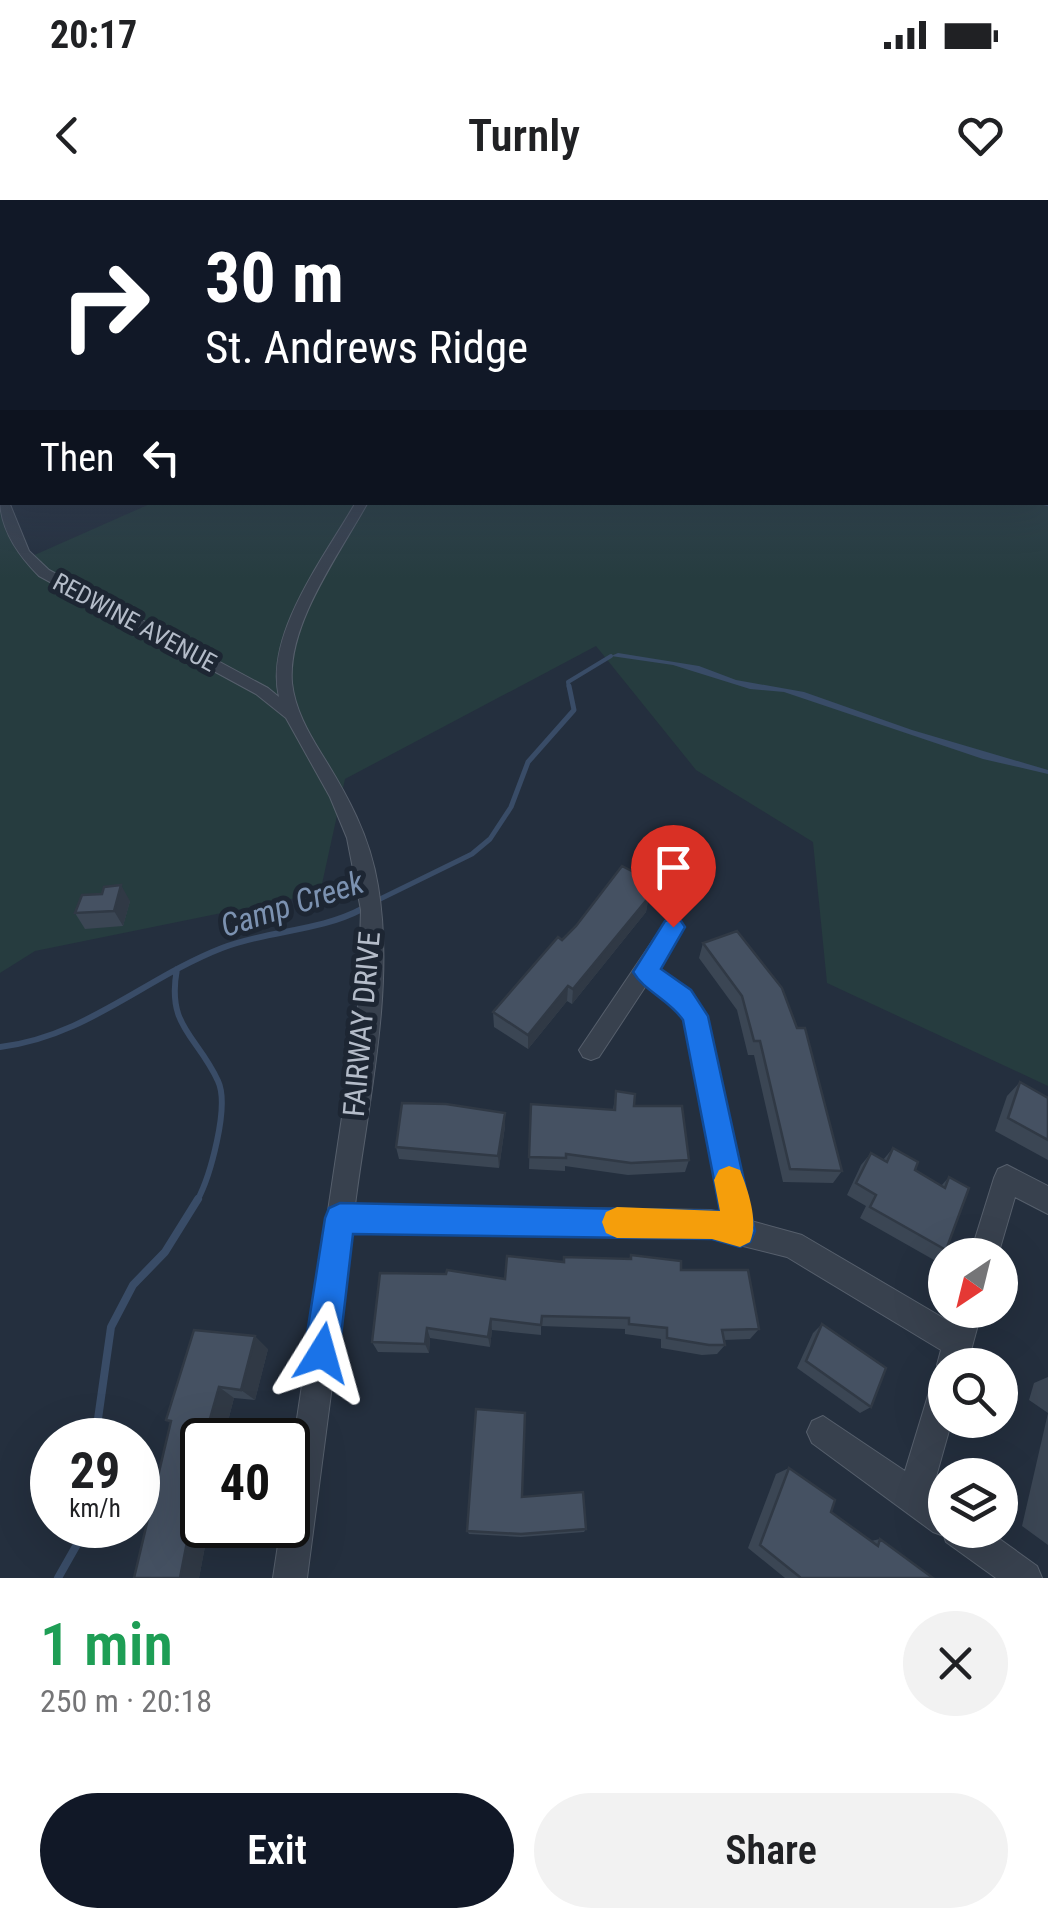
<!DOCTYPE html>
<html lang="en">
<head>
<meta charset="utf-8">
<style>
	body { margin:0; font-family:"Roboto Condensed",sans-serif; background:#f2f2f2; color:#202124; height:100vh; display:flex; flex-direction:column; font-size:38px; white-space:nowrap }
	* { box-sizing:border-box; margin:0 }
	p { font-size:32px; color:#757577 }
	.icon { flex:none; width:55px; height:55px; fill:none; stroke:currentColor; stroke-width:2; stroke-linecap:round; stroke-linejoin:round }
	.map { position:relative; height:1378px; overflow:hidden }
	.panel { display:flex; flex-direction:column; background:#fff; flex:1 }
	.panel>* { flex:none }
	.guide { position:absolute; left:0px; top:0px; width:1050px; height:305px; box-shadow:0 10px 40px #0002; background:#111827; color:#fff; overflow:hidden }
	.needle { width:65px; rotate:215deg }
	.tools { position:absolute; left:928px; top:1038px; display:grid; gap:20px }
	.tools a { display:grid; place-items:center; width:90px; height:90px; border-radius:50%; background:#fff; box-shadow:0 10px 40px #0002; font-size:50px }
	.speed { position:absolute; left:30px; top:1218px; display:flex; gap:20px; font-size:50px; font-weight:700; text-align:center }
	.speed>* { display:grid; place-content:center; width:130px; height:130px; border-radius:50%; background:#fff; box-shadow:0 10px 40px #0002; line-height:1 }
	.speed small { font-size:25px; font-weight:400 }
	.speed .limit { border:5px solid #111; border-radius:15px; background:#fff; color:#111 }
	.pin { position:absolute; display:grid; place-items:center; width:85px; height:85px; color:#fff; margin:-102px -42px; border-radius:50% 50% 50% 0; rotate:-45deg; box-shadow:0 0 10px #0007 }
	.pin .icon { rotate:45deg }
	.me { position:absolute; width:110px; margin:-55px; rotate:8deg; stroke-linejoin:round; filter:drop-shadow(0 0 8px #0008) }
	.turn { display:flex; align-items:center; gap:35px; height:210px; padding:0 40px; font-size:45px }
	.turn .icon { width:130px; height:130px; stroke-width:2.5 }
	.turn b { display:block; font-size:70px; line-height:85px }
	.then { display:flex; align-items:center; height:95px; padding:0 40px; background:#0003; gap:20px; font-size:38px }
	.round { display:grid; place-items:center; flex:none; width:105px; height:105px; border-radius:52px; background:#f2f2f2 }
	.overview { display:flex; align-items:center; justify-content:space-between; height:170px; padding:0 40px }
	h1 { font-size:60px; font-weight:600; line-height:75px; color:#1e9e55 }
	.primary-button { display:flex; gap:20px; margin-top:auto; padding:20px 40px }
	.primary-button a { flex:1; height:115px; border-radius:60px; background:#111827; color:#fff; font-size:40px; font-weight:600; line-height:115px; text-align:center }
	.primary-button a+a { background:#f2f2f2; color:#202124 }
	.status { display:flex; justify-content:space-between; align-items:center; height:70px; padding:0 50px; background:#fff; direction:ltr }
	.status svg { height:28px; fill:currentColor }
	header { display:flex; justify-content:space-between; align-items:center; height:130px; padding:0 40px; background:#fff; font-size:45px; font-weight:600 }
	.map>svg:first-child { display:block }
	.green { fill:#263c3f }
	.water { fill:#394c67 }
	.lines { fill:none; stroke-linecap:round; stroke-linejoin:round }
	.stream-far4 { stroke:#394c67; stroke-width:2.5 }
	.stream-far3 { stroke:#394c67; stroke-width:4 }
	.stream-far2 { stroke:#394c67; stroke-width:5 }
	.stream-far1 { stroke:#394c67; stroke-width:6 }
	.stream { stroke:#394c67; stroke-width:8 }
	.minor-casing { stroke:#565f6c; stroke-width:2 }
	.minor { fill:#38414e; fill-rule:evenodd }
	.wall { fill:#3b4654 }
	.shaded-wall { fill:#303945 }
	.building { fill:#455162; stroke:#303945; stroke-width:2.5 }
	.route { fill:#1a73e8; stroke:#114b97; stroke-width:2.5 }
	.slow { fill:#f59e0b }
	.labels { text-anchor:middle; stroke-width:10; stroke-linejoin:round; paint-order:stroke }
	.far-street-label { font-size:25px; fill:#b4bcc9; stroke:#1d2633 }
	.street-label { font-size:30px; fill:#b4bcc9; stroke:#1d2633 }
	.water-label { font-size:32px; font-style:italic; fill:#7c92b1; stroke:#1d2633 }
</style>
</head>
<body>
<div class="status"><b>20:17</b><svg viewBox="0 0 49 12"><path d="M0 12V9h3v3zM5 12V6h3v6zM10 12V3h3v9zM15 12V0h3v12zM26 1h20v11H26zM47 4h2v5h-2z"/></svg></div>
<header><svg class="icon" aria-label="back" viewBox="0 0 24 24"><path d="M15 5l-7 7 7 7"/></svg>Turnly<svg class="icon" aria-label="heart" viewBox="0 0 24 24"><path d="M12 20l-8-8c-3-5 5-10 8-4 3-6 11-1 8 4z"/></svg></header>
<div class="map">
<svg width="1048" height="1378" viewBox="0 0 1048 1378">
	<rect width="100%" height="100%" fill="#242f3e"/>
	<path class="green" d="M1048,185V886L827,783L813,642L696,570L596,446L345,579L320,693L35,751L0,773V304L30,357L152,303L1048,302Z"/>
	<path class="water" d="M618,453L699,466L736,480L804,492L912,530L1048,570V574L983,559L784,492L750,489L673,465L611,456Z"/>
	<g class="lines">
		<path class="stream-far4" d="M1038,302L1048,305"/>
		<path class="stream-far3" d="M569,488L568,482L611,456"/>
		<path class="stream-far2" d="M374,702L472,654L490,639L511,607L528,562L574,510L569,486
			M357,711L365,707"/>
		<path class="stream-far1" d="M177,769C166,827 197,835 218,881C230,906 210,977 197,1001
			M0,847C85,837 145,778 222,748C268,730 318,732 362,709"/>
		<path class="stream" d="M95,1240L111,1127L133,1085L165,1052L198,999
			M58,1378L88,1325"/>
		<g class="minor-casing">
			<path id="minor" d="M0,192H2V198H0Z
				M0,299L9,302L29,351L49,370L268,488L279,497C264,434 326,355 356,302H368C340,353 287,424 292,483C295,509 308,532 321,553C348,596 370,636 378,686C395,787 368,903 355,1005L711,1010L723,1013L684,819L674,804L647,784L599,857L591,860L583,857L579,850L666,721H680L683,727L657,768L690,790L706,816L751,1021L802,1035L950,1122L954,1110H982L967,1165H945V1220H952L932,1291L945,1300V1330H987L1037,1366L1042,1378H996L946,1342L944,1336L933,1332L812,1243L807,1232L812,1221L823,1216L905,1271L930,1189L934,1178L941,1175L937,1165L941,1150L787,1057L711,1038L352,1032L307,1378H273L281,1325H288V1279L358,810L361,710L347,638L330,597L286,518L256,494L39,376C19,356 0,330 0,299Z
				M1007,965L1048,986V1014L1015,997L998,1055H970L994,978L998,969Z"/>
		</g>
		<use href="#minor" class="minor"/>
	</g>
	<path class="wall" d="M651,681L646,712L572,804L567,801L528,849L494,827L493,812Z
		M102,694L130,701L123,726L85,729L75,713Z
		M737,731L842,971L833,983L783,982L754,855H748L737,810L699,758L703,743Z
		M1020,882L1048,898V960L995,931L1007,896Z
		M616,891L634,906L689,960L685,972L628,975L565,966V971L529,969L531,904L613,910Z
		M505,913V926L499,968L399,959L396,947Z
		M893,948L915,970L941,986L949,977L946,1050L934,1060L860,1018L866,1006L847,995L861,965L871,953L883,960Z
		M631,1055L681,1070L759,1129L750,1139L724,1140L725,1145L717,1154L702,1155L661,1148V1139L625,1134V1129L541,1126V1135L492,1130L490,1147L430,1138L429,1153L378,1152L372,1142L505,1079L564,1062L629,1059Z
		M822,1124L871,1207L860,1213L797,1168L813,1133Z
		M268,1149L255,1200L234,1198L223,1240H202V1325H209L199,1378H134L171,1223L166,1220Z
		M1048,1177V1345L1022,1326L1048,1213L1029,1200L1034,1183Z
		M789,1268L831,1312L871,1341L880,1339L933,1378H785L748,1348L776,1274Z
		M522,1297L586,1329L584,1332L521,1337L469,1334L467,1331Z"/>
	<path class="shaded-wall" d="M651,681L649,696L643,691Z
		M121,685L130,701L123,726L114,711Z
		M649,697L646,712L572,804L573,789Z
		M568,786L567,801L528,849V835Z
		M505,913V926L499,968L498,956Z
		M491,1119L492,1130L490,1147L488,1137Z
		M427,1128L430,1138L429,1153L425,1144Z
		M255,1136L268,1149L255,1200L241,1190Z
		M219,1187L234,1198L223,1240H204Z
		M194,1306L202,1308V1325H209L199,1378H180Z"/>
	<path class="building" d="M622,666L651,681L643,691L649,697L573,789L568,786L528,835L493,812L558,737L562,740L576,726Z
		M121,685L114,711L75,713L82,695L102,694L104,687Z
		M737,731L782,788L797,828H805L842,971L790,969L760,841H754L742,796L703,743Z
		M1020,882L1048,898V940L1008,918Z
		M616,891L635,894L634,906H682L689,960L631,963L566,954V958L529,957L531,904L615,910Z
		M402,903L446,904L505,913L498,956L396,947Z
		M893,948L918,962L915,970L945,988L949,977L969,988L946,1050L870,1007L876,995L856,983L871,953L887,962Z
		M631,1055L681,1061V1070H748L759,1129L722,1130L725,1145H709L667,1138V1128L629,1124V1118L542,1116L541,1125L491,1119L488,1137L427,1128L425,1144L372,1142L380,1073L446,1074L447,1070L505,1079L507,1056L564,1062V1057L631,1059Z
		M822,1124L886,1168L871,1207L806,1161Z
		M194,1130L255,1136L241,1190L219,1187L204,1240H202V1306H194L180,1378H134L171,1221L166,1220Z
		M476,1209L525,1213L522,1297L583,1292L586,1329L521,1334L467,1331Z
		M789,1268L835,1300L831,1312L878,1346L880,1339L933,1378H801L760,1345Z"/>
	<linearGradient id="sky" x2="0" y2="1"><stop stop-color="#141a22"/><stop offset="0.49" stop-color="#3f4d63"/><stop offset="1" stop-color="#3f4d63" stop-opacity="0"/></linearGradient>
	<rect width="1048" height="378" fill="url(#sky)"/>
	<path class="route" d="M673,718L681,721L685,727L661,769L691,790L708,816L755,1031L750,1042L740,1047L712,1039L353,1034L339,1153L334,1165L322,1170L309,1165L304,1153L325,1018L329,1008L340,1003L720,1011L683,820C670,800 644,791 633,772L665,721Z"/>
	<path class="slow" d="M729,966L740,970C748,990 759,1022 750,1042L740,1047L712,1039L617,1038L606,1033L602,1022L606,1012L617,1007L720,1011L714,980L719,970Z"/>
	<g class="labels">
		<g class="far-street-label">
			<text transform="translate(135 422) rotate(28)" y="9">REDWINE AVENUE</text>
		</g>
		<g class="street-label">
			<text transform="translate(362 824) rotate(-85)" y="10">FAIRWAY DRIVE</text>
		</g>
		<g class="water-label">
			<text transform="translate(292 704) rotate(-18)" y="11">Camp Creek</text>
		</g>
	</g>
</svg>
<div class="tools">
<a><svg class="needle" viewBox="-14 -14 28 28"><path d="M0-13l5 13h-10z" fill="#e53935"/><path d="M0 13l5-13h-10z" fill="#757577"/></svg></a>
<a><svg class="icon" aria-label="search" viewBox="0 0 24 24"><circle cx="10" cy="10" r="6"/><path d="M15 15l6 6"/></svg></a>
<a><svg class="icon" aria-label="layers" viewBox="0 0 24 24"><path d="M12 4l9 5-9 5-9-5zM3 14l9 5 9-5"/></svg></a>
</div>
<div class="speed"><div>29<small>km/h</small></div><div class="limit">40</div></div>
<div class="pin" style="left:673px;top:727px;background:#d93025"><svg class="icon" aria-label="arrive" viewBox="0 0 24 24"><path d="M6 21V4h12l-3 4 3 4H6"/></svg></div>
<svg class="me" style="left:322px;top:1153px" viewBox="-20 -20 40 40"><path d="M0-17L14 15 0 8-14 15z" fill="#1a73e8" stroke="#fff" stroke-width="4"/></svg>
<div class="guide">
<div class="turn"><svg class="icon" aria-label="right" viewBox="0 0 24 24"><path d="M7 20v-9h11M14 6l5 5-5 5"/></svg><div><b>30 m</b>St. Andrews Ridge</div></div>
<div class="then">Then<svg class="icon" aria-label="left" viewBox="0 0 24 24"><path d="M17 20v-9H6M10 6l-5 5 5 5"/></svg></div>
</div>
</div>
<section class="panel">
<div class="overview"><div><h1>1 min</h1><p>250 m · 20:18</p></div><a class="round"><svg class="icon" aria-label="close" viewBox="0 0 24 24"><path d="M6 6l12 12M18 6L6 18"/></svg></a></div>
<div class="primary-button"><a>Exit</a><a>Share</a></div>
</section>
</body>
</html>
